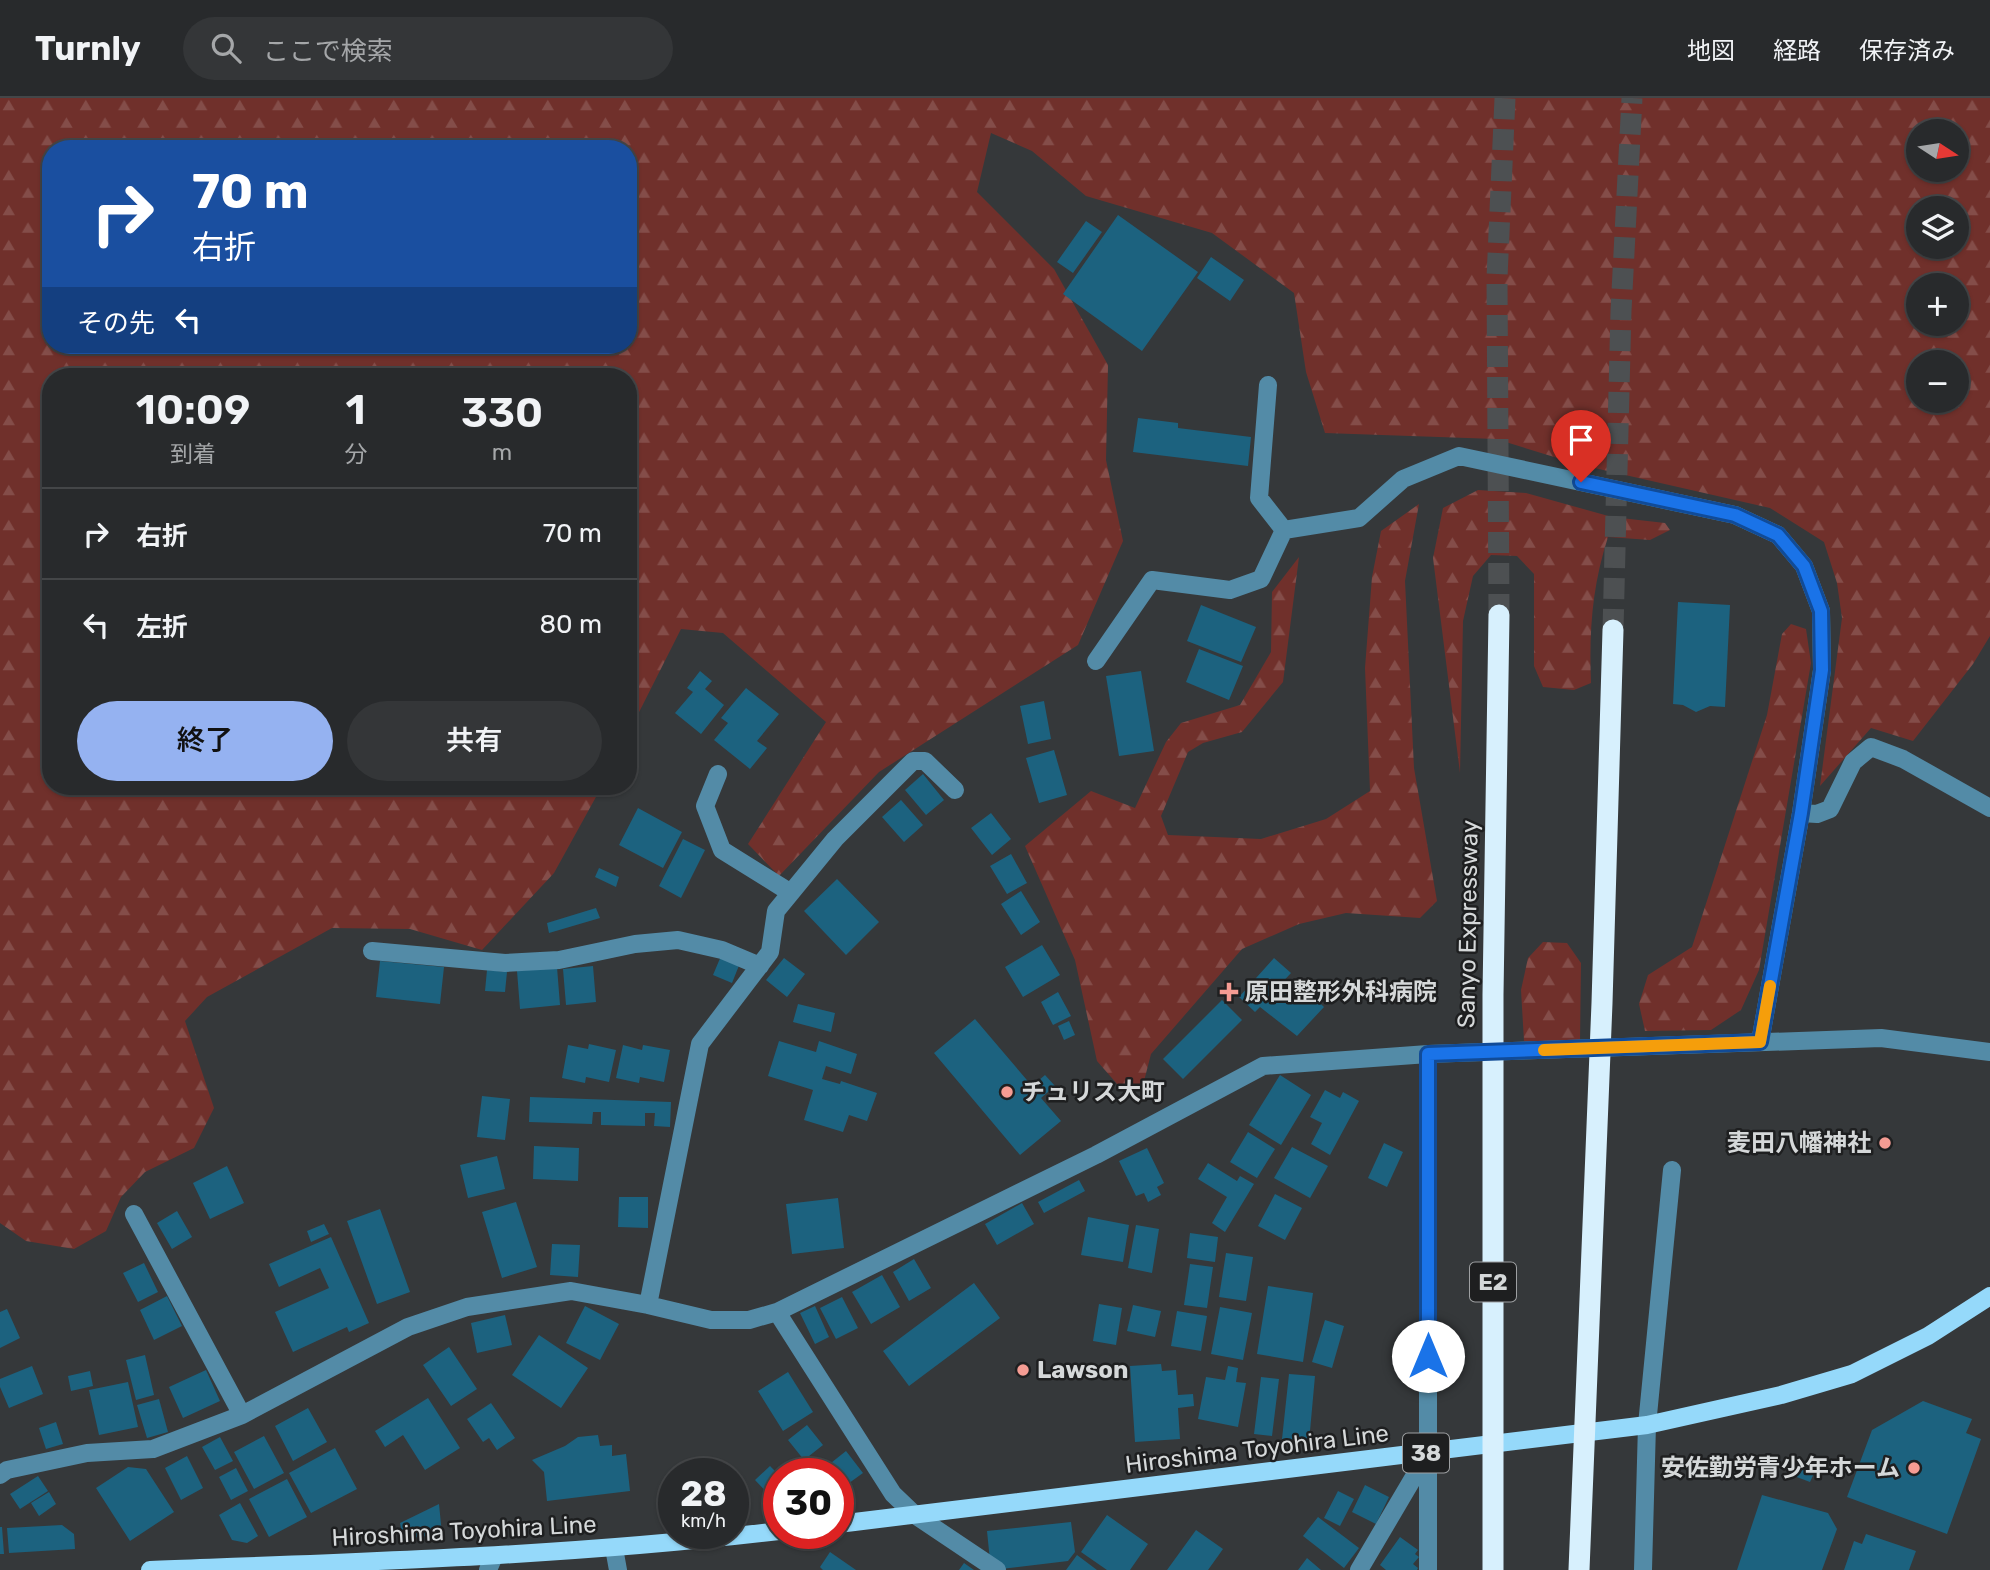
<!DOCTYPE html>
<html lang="ja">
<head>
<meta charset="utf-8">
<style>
	body { margin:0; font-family:Rubik,"Noto Sans JP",sans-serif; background:#343638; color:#f1f3f6; height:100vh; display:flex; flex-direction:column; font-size:26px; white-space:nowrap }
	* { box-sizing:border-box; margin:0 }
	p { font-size:23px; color:#a5a7a9 }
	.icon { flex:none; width:38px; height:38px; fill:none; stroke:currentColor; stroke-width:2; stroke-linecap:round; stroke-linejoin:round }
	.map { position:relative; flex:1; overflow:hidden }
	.details { position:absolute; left:42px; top:270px; width:595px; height:427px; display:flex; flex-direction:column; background:#282a2c; border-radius:28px; box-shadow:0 2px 5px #0004,0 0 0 2px #444648 }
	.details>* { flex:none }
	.hud { position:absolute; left:42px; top:42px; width:595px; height:214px; border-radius:28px; box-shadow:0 2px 5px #0004,0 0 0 2px #444648; background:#1a4fa0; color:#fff; overflow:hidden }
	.needle { width:46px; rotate:102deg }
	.fabs { position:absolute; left:1906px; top:21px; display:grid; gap:14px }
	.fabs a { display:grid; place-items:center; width:63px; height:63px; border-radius:50%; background:#282a2c; box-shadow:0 2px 5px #0004,0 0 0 2px #444648; font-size:35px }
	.speed { position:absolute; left:658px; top:1360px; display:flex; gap:14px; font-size:35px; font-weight:700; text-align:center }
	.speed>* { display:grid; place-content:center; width:91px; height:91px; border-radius:50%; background:#282a2c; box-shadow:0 2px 5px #0004,0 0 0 2px #444648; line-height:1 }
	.speed small { font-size:18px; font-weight:400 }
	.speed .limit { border:10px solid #d22; background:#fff; color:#111 }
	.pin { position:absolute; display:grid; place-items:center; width:60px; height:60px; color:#fff; margin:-72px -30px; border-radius:50% 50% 50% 0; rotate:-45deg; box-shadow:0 0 7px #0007 }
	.pin .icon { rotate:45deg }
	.me { position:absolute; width:77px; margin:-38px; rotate:0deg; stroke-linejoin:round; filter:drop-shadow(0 0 5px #0008) }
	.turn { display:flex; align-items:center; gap:24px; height:147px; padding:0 35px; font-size:32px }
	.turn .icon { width:91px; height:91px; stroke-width:2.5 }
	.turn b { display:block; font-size:49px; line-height:60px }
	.then { display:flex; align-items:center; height:66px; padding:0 35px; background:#0003; gap:14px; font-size:26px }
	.eta { display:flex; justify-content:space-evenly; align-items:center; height:119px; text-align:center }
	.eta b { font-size:42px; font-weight:600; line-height:49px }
	.cta { display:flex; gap:14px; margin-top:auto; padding:14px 35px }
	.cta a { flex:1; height:80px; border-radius:42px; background:#95b2f1; color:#111; font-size:28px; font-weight:600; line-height:80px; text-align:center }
	.cta a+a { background:#343638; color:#f1f3f6 }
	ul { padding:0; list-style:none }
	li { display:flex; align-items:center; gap:21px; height:91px; padding:0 35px; border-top:2px solid #444648 }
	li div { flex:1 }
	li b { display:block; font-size:26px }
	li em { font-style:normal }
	header { display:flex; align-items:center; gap:42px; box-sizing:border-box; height:98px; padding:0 35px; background:#282a2c; border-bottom:2px solid #444648 }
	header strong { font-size:33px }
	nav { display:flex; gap:38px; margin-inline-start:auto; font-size:24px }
	.search { width:490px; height:63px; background:#343638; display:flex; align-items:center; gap:18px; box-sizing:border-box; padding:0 24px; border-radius:38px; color:#a5a7a9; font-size:26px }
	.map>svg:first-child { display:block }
	.forest { fill:url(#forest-firs); fill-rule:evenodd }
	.building { fill:#1c627f }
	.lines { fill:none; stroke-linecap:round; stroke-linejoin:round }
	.highway-tunnel { stroke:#4d5052; stroke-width:21; stroke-dasharray:21 10; stroke-linecap:butt }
	.minor { stroke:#538ba7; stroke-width:18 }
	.major { stroke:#95d9fa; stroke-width:18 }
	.highway { stroke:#d7f0fd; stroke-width:21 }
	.route-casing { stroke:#114b97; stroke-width:18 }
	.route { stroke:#1a73e8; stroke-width:12 }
	.slow { stroke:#f59e0b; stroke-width:12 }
	.poi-dot { fill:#f59c93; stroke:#1e1f20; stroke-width:2.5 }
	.labels { text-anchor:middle; stroke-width:5; stroke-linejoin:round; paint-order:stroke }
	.shield { fill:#1e1f20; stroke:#9ea0a2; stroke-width:2 }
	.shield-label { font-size:23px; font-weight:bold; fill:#d5d8d9 }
	.street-label { font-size:24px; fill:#d5d8d9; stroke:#1e1f20 }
	.poi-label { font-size:24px; font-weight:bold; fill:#d5d8d9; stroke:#1e1f20; text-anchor:start }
</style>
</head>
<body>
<header>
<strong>Turnly</strong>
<div class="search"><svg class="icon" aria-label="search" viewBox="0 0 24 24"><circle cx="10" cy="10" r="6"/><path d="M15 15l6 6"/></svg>ここで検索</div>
<nav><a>地図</a><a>経路</a><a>保存済み</a></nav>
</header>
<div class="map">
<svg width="1990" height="1472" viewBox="0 0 1990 1472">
	<defs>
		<pattern id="forest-firs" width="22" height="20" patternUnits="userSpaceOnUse" patternTransform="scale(1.75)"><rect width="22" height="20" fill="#70302b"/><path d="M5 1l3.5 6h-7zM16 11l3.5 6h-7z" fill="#844d49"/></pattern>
	</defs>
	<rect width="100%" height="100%" fill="#35383a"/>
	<path class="forest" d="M0,0H1990V538L1973,566L1913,643L1871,630L1820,688L1842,520L1837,485L1824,444L1770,410L1577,366L1496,341L1325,335L1306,274L1294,195L1212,135L1086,98L1032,53L991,35L977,94L1054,171L1108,267L1106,362L1123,443L1078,547L879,674L779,778L748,746L826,624L723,535L681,531L628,636V278H51V688H602L554,775L482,852L410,831L332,830L207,899L185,923L214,1010L194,1050L145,1074L121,1099L106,1133L74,1151L26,1143L0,1125ZM1918,33H1956V72H1918ZM51,51H628V247H51ZM1918,110H1956V149H1918ZM1918,187H1956V226H1918ZM1918,264H1956V303H1918Z
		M1478,392L1526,395L1612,419L1665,425L1670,432L1650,442L1608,439C1592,489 1589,533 1591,585L1574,592L1543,589L1534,568V476L1517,458L1491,457L1473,478L1463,523L1460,675L1433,460L1443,410Z
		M1419,406L1405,483L1414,670L1437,803L1420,820L1346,815L1299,826L1242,851L1151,956L1143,987H1118L1097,963L1075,862L1025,748L1091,693L1135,710L1166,644L1181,625L1240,607L1271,554L1272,494L1299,459L1283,584L1242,634L1203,645L1188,654L1161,718L1168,737L1261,741L1326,721L1370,693L1365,570L1372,479L1381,433Z
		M1791,526L1806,531L1811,565L1759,872L1741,912L1711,932L1645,933L1639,906L1648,877L1692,849L1767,617L1782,536Z
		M1543,844L1567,845L1581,865L1580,944L1524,943L1521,892L1528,860Z"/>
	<path class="building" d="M1118,117L1198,174L1142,253L1063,196Z
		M1086,123L1102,134L1073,175L1057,164Z
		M1211,159L1244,182L1230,203L1197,180Z
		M1138,320L1178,325V330L1251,339L1248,368L1133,354Z
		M1678,504L1730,507L1725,609L1710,608L1696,614L1683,607L1673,606Z
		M1201,507L1256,529L1241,564L1187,543Z
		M1199,551L1243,568L1229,602L1186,584Z
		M700,573L712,583L705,591L724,607L701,636L675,615L693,594L687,590Z
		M1141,573L1154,653L1119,658L1106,578Z
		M746,590L779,616L757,643L767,650L750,671L714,642L728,625L721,620Z
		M1044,603L1051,641L1028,646L1020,608Z
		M1054,652L1067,697L1039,705L1026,660Z
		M923,676L944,702L926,717L905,692Z
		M901,702L923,727L904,744L882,719Z
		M638,710L682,734L663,770L619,747Z
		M991,715L1011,741L992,757L971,730Z
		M683,741L705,752L681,800L659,788Z
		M1011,756L1027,785L1007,796L990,768Z
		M599,770L619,779L616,789L595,779Z
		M837,781L879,824L846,857L804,813Z
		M1021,793L1040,824L1021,837L1001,806Z
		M596,810L600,820L549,835L547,825Z
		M1042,847L1060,877L1023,899L1005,869Z
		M721,858L740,865L732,885L713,877Z
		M784,860L805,876L787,899L766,882Z
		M1274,860L1291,875L1278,889L1294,903L1305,891L1324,909L1297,938L1260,909L1255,914L1239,899Z
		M380,863L444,869L440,906L376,899Z
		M593,868L596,904L566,907L563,871Z
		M557,869L560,907L520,911L517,873Z
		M487,872L507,874L505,894L485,893Z
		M1058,894L1071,918L1053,927L1041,904Z
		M1222,902L1242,922L1183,981L1163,961Z
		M798,906L835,915L831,934L793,924Z
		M975,921L1032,988L1045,977L1055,988L1041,1000L1061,1023L1020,1057L934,955Z
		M1069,923L1075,937L1064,942L1058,928Z
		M779,943L816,954L819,943L857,956L851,976L826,968L822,981L840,986L841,983L877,995L867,1023L849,1017L843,1034L804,1022L813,992L768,978Z
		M589,946L616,952L609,984L586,979L585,985L562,980L568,947L588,951Z
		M623,947L642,952L643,947L670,952L664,984L640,979L639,985L616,980Z
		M1280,977L1311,997L1281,1047L1249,1027Z
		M1325,992L1340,1000L1343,994L1359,1003L1330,1057L1311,1046L1322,1025L1310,1019Z
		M482,998L510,1001L505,1042L477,1039Z
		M530,999L671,1004L670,1029L654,1028L655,1015H645V1028L601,1027V1014H593L592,1026L529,1024Z
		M1248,1034L1275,1051L1257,1080L1230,1064Z
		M1384,1045L1403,1054L1387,1089L1368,1080Z
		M534,1048L579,1050L578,1083L533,1081Z
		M1292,1049L1328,1068L1310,1100L1274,1080Z
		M1147,1050L1164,1085L1157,1089L1161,1097L1148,1104L1144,1095L1136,1098L1119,1063Z
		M497,1058L505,1091L468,1100L460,1067Z
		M1208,1065L1237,1083L1240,1078L1254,1086L1225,1134L1212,1125L1227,1099L1198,1081Z
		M227,1068L244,1105L210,1121L193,1085Z
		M1079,1082L1085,1093L1044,1115L1038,1104Z
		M1275,1096L1302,1110L1285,1142L1258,1128Z
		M619,1099H648V1130L618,1129Z
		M838,1100L844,1150L792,1156L786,1106Z
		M516,1104L537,1169L502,1180L482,1114Z
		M1022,1105L1034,1126L997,1147L985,1126Z
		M380,1111L410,1194L377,1206L347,1123Z
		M177,1113L192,1139L172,1151L157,1125Z
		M1088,1119L1129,1127L1123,1164L1081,1157Z
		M324,1126L329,1136L311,1144L307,1133Z
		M1136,1127L1159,1131L1152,1175L1128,1170Z
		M1190,1135L1218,1139L1215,1164L1187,1160Z
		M331,1139L369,1225L349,1234L347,1229L293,1254L275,1214L329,1190L320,1170L279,1189L269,1166Z
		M552,1146L580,1147L578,1179L550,1177Z
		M1226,1155L1253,1159L1246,1203L1219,1199Z
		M914,1161L931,1190L909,1203L893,1174Z
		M144,1165L158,1194L138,1204L123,1175Z
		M1190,1166L1213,1169L1207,1210L1184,1207Z
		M882,1177L900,1209L871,1226L852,1194Z
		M974,1185L1000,1220L909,1288L883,1253Z
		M1268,1188L1313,1195L1303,1264L1257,1256Z
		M167,1198L182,1228L154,1242L140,1212Z
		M842,1199L858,1230L836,1241L820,1210Z
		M1099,1206L1122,1210L1116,1247L1093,1243Z
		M1133,1207L1161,1213L1155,1239L1127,1233Z
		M585,1208L619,1226L600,1262L566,1245Z
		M815,1208L829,1239L815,1246L800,1215Z
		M1220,1209L1252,1215L1243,1262L1211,1256Z
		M7,1211L20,1240L0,1250V1214Z
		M1177,1213L1207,1218L1201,1253L1171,1248Z
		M505,1217L512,1247L477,1255L471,1225Z
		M1325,1222L1344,1228L1332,1270L1312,1264Z
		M539,1237L588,1270L561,1310L512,1277Z
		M449,1249L477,1291L451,1308L423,1267Z
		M145,1257L154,1297L136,1302L126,1262Z
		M1161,1266L1162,1273L1176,1272L1178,1297L1193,1296L1194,1308L1178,1310L1180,1341L1135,1344L1130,1268Z
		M32,1268L43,1296L9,1310L0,1289V1281Z
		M1228,1268L1238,1270L1236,1284L1246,1285L1238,1329L1198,1321L1206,1279L1225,1282Z
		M206,1272L220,1303L183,1320L169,1289Z
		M90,1273L93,1288L71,1293L68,1278Z
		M788,1274L813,1314L783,1333L758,1293Z
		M1289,1276L1315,1278L1309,1344L1282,1341Z
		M1261,1279L1279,1281L1272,1338L1254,1336Z
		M128,1284L138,1329L99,1337L89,1292Z
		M428,1300L460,1350L425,1372L403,1337L385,1349L375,1333Z
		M159,1301L168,1334L147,1340L137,1307Z
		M1923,1303L1972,1321L1966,1335L1981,1341L1947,1436L1847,1399L1872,1332Z
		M491,1305L515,1340L497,1352L489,1340L483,1344L467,1321Z
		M308,1310L327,1344L293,1363L275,1328Z
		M56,1324L63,1346L46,1351L39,1330Z
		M807,1327L823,1347L804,1362L788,1342Z
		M598,1337L600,1348L612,1347V1358L626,1356L630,1393L547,1403L544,1374L532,1362L565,1348L578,1339Z
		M264,1338L284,1375L254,1391L234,1354Z
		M220,1339L233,1363L215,1372L202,1349Z
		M335,1350L357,1391L311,1415L289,1375Z
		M846,1353L863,1375L838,1393V1376H817Z
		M187,1358L203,1390L181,1402L165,1370Z
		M1799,1366L1816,1371L1810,1384L1794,1378Z
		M770,1368L779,1377V1393L772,1400L755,1382Z
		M128,1369L146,1371L174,1414L130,1443L96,1390Z
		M236,1370L248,1393L231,1402L219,1379Z
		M38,1378L48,1393L20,1411L10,1396Z
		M287,1381L307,1419L269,1439L249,1401Z
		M1365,1387L1389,1399L1376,1426L1352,1414Z
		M1338,1393L1354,1401L1340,1428L1324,1420Z
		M49,1394L56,1406L39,1418L31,1405Z
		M1762,1397L1828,1415L1837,1431L1822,1472H1737Z
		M240,1405L258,1438L247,1445L232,1442L219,1417Z
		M439,1406L442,1436L403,1441L400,1425Z
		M1107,1417L1148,1446L1130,1472H1107L1081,1454Z
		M1318,1419L1359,1450L1344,1470L1303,1438Z
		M1071,1424L1075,1454L1068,1463L1001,1471L990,1463L987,1433Z
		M62,1427L74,1436L75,1451L9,1455L7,1430Z
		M0,1429H2L4,1456H0Z
		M1196,1432L1223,1451L1208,1472H1167Z
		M1866,1436L1916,1453L1909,1472H1844L1854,1443L1862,1446Z
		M1400,1439L1418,1452L1415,1456L1419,1459L1413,1466L1418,1470L1417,1472H1386L1380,1467Z
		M830,1454L856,1472H823L820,1469Z
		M1077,1457L1097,1472H1066Z
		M1307,1460L1321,1472H1298Z
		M964,1465L974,1472H959Z"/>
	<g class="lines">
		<path class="highway-tunnel" d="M1499,517L1497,180L1505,0
			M1613,532L1621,213L1632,0"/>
		<path class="minor" d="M1268,287L1259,400L1284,432
			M1284,432L1359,420L1403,381L1459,358L1735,417L1778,437L1804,468L1821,513L1822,572L1801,715L1760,944
			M1096,563L1152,482L1230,492L1261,481L1284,432
			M718,676L705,708L722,752L791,795
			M1801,715L1817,716L1830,711L1853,664L1871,649L1903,661L1990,710
			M372,853L505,865L559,862L635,846L678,842L722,852L760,868
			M134,1116L242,1317
			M648,1207L700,946L770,854L776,813L835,741L913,663H925L955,692
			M777,1214L893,1396L915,1417L997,1472
			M0,1377L7,1372L87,1355L153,1351L242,1317L408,1229L467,1209L571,1193L648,1207L711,1222H749L777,1214L1096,1057L1263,968L1428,956L1881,940L1990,954
			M614,1450L618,1472
			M488,1472L494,1458
			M1359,1472L1428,1355
			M1428,1472V956
			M1643,1472L1647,1327L1672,1072"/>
		<path class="major" d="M838,1426L1647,1327L1781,1297L1852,1276L1928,1238L1990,1198
			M150,1472C360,1464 570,1458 779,1433"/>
		<path class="highway" d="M1493,1472V897L1499,517
			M1579,1472L1602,905L1613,532"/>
	</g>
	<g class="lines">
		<g class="route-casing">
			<path id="route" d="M1428,1258V956L1760,944L1801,715L1822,572L1821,513L1804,468L1778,437L1735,417L1581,384"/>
		</g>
		<use href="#route" class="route"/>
		<path class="slow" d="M1544,952L1760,944L1770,888"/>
	</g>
	<g class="poi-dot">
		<path d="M1225.5 883.5h7v7h7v7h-7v7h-7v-7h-7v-7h7z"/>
		<circle cx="1007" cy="994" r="7"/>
		<circle cx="1885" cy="1045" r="7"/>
		<circle cx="1023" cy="1272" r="7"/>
		<circle cx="1914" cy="1370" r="7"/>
	</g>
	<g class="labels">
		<g class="shield">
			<rect x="1470" y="1164.5" width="46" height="39" rx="5"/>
			<rect x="1403" y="1335.5" width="46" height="39" rx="5"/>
		</g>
		<g class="shield-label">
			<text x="1493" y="1192">E2</text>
			<text x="1426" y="1363">38</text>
		</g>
		<g class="street-label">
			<text transform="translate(1468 826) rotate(-89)" y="8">Sanyo Expressway</text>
			<text transform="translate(1257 1351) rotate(-7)" y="8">Hiroshima Toyohira Line</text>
			<text transform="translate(464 1433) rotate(-3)" y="8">Hiroshima Toyohira Line</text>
		</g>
		<g class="poi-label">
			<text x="1245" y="902">原田整形外科病院</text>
			<text x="1021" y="1002">チュリス大町</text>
			<text x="1871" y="1053" text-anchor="end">麦田八幡神社</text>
			<text x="1037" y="1280">Lawson</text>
			<text x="1900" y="1378" text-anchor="end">安佐勤労青少年ホーム</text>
		</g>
	</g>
</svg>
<div class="fabs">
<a><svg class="needle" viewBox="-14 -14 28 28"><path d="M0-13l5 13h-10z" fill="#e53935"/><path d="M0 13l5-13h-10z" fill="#a5a7a9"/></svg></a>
<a><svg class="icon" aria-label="layers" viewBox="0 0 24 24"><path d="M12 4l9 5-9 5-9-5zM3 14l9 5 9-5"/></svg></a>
<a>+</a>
<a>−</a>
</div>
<div class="speed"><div>28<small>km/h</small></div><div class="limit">30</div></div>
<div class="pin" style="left:1581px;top:384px;background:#d93025"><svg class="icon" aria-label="arrive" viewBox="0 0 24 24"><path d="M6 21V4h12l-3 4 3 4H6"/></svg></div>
<svg class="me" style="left:1428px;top:1258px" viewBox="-20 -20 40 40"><circle r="19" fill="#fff"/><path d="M0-13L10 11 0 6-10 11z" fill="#1a73e8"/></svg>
<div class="hud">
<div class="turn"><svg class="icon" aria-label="right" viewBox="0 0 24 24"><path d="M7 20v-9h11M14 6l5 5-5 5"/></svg><div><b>70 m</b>右折</div></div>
<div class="then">その先<svg class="icon" aria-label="left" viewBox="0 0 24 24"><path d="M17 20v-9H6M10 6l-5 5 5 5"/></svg></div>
</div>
<section class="details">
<div class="eta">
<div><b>10:09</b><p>到着</p></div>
<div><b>1</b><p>分</p></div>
<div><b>330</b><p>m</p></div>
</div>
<ul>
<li><svg class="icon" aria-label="right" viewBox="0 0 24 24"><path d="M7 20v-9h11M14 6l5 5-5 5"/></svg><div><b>右折</b></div><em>70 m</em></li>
<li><svg class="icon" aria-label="left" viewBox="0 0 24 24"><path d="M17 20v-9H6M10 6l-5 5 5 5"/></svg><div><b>左折</b></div><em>80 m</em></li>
</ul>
<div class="cta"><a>終了</a><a>共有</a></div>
</section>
</div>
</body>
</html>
